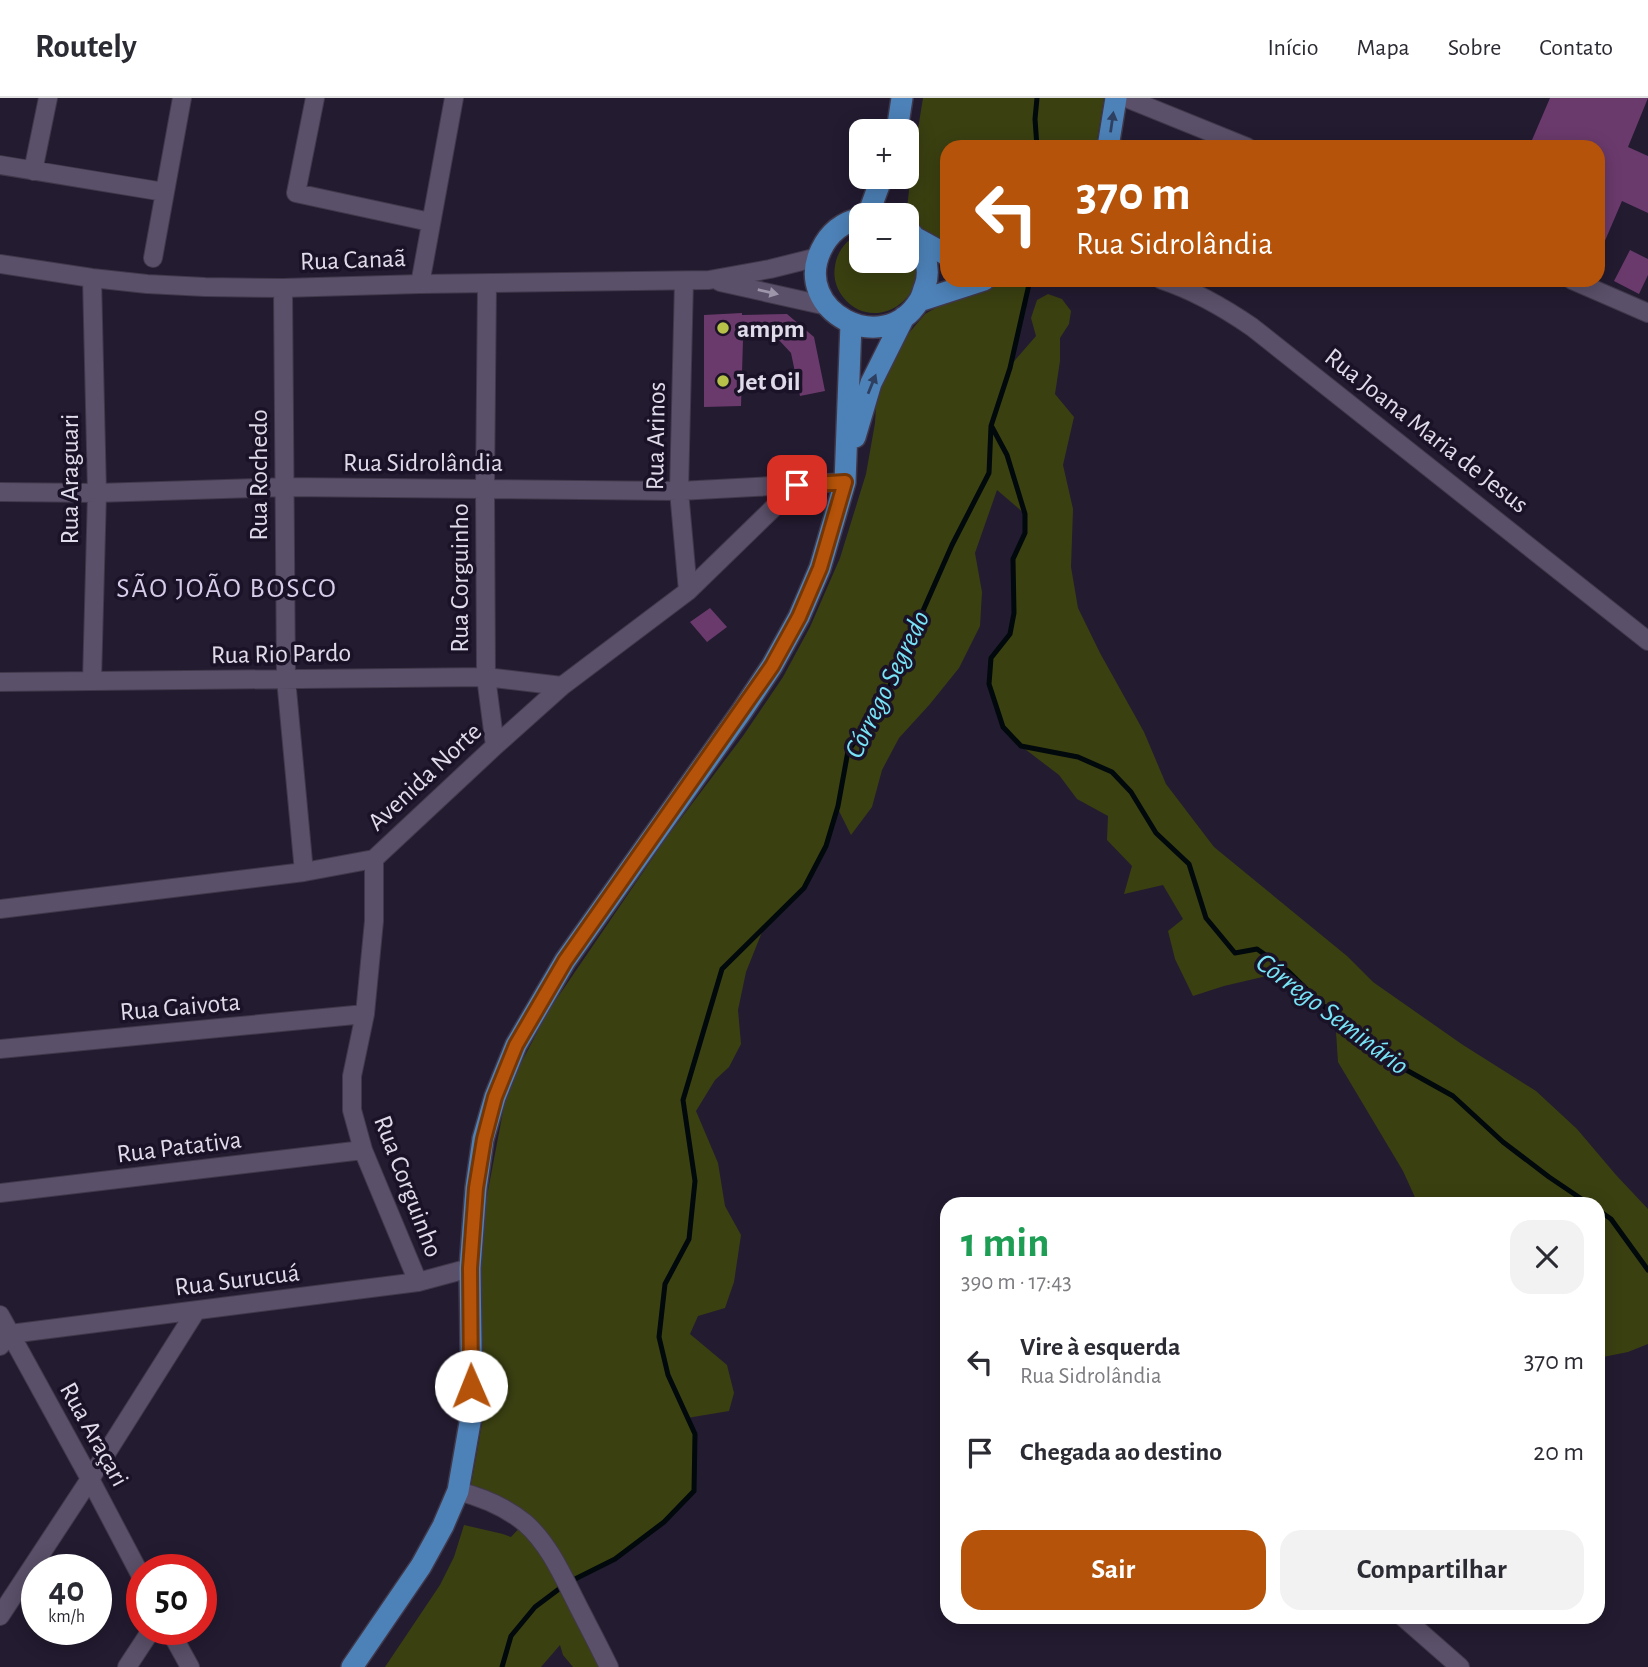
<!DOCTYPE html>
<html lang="pt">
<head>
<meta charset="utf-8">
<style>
	body { margin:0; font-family:"Alegreya Sans",sans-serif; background:#f2f2f3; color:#2b2b33; height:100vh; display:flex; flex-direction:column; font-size:26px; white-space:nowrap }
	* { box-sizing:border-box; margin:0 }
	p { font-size:23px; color:#7c7c81 }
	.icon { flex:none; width:38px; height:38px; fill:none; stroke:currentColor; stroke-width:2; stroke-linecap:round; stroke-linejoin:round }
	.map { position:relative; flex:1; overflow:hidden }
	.side { position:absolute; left:940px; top:1099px; width:665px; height:427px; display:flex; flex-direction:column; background:#fff; border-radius:21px; box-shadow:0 4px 18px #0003 }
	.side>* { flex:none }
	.guide { position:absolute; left:940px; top:42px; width:665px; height:147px; border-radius:21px; box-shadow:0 4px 18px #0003; background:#b45309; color:#fff; overflow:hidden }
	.controls { position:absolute; left:849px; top:21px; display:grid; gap:14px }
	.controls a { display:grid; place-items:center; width:70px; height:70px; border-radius:14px; background:#fff; box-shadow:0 4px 18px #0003; font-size:35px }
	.speed { position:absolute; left:21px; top:1456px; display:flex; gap:14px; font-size:35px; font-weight:700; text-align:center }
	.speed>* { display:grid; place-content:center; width:91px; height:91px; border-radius:50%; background:#fff; box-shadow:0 4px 18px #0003; line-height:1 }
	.speed small { font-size:18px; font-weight:400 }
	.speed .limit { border:10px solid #d22; background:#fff; color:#111 }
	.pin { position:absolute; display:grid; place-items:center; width:60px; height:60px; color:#fff; margin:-30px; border-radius:14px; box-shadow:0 4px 10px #0006 }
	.me { position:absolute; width:77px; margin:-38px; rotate:359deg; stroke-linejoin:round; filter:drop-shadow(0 0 5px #0008) }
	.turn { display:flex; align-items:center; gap:24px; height:147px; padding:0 21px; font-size:32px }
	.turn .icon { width:91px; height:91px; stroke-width:2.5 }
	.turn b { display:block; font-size:49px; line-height:60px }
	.round { display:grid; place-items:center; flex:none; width:74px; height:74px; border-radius:21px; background:#f2f2f3 }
	.headline { display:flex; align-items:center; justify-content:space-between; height:119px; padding:0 21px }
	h1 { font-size:42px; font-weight:700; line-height:52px; color:#1e9e55 }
	.primary-button { display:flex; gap:14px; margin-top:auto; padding:14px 21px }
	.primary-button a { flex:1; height:80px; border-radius:21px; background:#b45309; color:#fff; font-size:28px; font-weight:700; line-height:80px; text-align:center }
	.primary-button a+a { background:#f2f2f3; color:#2b2b33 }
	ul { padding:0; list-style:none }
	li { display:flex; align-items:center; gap:21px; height:91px; padding:0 21px }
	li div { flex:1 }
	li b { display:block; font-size:26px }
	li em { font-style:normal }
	header { display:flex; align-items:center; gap:42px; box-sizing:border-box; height:98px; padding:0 35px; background:#fff; border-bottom:2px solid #e1e1e2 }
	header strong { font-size:33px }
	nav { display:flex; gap:38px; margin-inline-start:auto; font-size:24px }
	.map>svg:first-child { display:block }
	.green { fill:#3b4011 }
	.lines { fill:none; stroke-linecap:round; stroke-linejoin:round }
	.stream { stroke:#01090c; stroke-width:5 }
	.building { fill:#6a3a6c }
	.minor-casing { stroke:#40384a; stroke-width:20 }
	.major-casing { stroke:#40384a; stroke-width:24 }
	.minor { stroke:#5a5069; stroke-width:18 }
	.major { stroke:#4d82b8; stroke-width:21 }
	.oneway { fill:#2e3f60 }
	.oneway2 { fill:#9d96aa }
	.route-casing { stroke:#753606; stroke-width:18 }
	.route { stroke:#b45309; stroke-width:12 }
	.poi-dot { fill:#b6c149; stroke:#1a1226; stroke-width:2.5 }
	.labels { text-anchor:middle; stroke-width:7; stroke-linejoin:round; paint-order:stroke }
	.street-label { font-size:26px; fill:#e0dbea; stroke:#1a1226 }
	.poi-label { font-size:26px; font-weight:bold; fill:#e0dbea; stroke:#1a1226; text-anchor:start }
	.neighbourhood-label { font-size:28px; letter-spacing:2px; fill:#d6cce9; stroke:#1a1226 }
	.water-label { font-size:28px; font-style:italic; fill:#78e4f7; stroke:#1a1226 }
</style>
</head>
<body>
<header>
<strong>Routely</strong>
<nav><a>Início</a><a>Mapa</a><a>Sobre</a><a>Contato</a></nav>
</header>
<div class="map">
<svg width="1648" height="1569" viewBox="0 0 1648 1569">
	<rect width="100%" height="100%" fill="#231b30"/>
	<path class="green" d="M923,0H1104L1096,49H947V152L907,120V111L911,74Z
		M861,135V163H906L907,146C941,195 875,240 843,199C836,190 833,179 835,168C837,153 847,141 861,135Z
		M1003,182H1029L1010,268L1036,238L1031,220L1037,202L1048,196L1062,201L1071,213L1069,226L1060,240V263L1055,296L1074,319L1063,367L1073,411L1071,469L1078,510L1100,555L1144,634L1166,686L1214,749L1347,858L1373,884L1463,947L1536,993L1577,1031L1616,1077L1648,1111V1246L1628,1254L1598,1260V1106H1418L1403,1073L1338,964L1335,919L1288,873L1224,888L1193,898L1175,861L1168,833L1183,821L1163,787L1124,796L1132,768L1107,742L1108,718L1077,701L1059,677L1021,648L1003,629L989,586L991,560L1010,536L1014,515L1013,461L1025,435V416L997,392L975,455L982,494L980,528L959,570L930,606L899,640L882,672L872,709L851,737L837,709L826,748L804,790L764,829L746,874L738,912L741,946L729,969L715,982L696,1013L718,1065L725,1108L741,1137L734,1184L725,1210L698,1218L690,1236L727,1267L734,1295L729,1313L687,1320L695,1336L694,1393L663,1424L615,1461L571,1485L601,1569H573L563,1557L560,1547L541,1569H385L440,1487L454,1459L464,1427L503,1436L511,1439L525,1424L470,1393L483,1320L480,1239V1178L486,1103L505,1003L521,965L549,912L667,739L743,638L783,579L810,529L840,460L866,376L875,325L877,292L886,262L925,216L946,204Z"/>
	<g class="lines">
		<path class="stream" d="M1037,0L1035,21L1037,49
			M992,329L1007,357L1025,416V435L1013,461L1014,515L1010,536L991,560L989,586L1003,629L1021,648L1078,659L1112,674L1131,694L1156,735L1189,766L1206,820L1235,855L1257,851L1288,873L1335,919L1383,959L1453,998L1503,1044L1549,1079L1589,1106
			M1598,1112L1611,1121L1648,1172
			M502,1569L511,1538L535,1509L567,1485L615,1461L664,1424L694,1393L695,1336L668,1277L659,1239L665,1186L689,1141L695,1083L683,1002L722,871L804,790L826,748L838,708L848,653L880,610L952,447L989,375L991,328L1010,270L1030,182"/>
	</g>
	<path class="building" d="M1550,0H1648L1628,49L1648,58V115L1622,103L1598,159V49H1529Z
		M1630,152L1648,161V177L1639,196L1614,183Z
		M742,215V217L787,216L814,239L825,293L800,298L791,255L778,241L743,242L741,308L704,309V217Z
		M710,510L727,529L707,544L690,524Z"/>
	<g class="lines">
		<g class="minor-casing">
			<path id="minor" d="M315,0L296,95L430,124
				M1126,0L1247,49
				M0,67L164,94
				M33,73L48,0
				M153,160L182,0
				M0,166L92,180L147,186L205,189L283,190L420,186L709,182L770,171L818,159
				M92,180L97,395L92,583
				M1162,182C1195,193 1223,209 1252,229L1648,543
				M1572,182L1648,215
				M684,183L679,393L688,493
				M720,184L827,208
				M420,186L454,0
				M487,186L485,390L486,579L495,648
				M283,190L286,581L304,774
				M0,394L97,395L284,389L679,393L845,384
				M0,584L486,579L562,588
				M374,761V823L365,916L352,978V1012L363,1052L418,1184
				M0,811L304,774L374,761L495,648L562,588L688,493L797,387
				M0,951L365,916
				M0,1095L363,1052
				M0,1217L90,1381L142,1480
				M0,1248L10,1236L418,1184L470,1170
				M458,1393C481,1399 507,1410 525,1425C548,1445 562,1476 575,1502C586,1524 598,1546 609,1569
				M0,1518L90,1381L196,1213
				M1403,1519L1460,1569
				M169,1531L190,1569
				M127,1569L152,1531"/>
		</g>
		<g class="major-casing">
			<path id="major" d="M897,33L902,0
				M1108,49L1116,0
				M868,117L882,79
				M861,120C843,124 829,135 821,152C792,213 883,261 919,203C922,199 923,193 925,188C932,168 922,144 906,130
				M916,140L947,157
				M919,203L984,182
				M855,339L871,285L904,219
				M352,1569L421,1468L443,1428L458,1393L472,1313L470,1170L476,1090L483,1041L495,999L516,947L565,863L742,613L772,568L799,519L820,470L845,384L851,226"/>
		</g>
		<use href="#minor" class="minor"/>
		<use href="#major" class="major"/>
	</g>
	<defs><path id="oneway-solid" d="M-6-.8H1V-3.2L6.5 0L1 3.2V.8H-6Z" transform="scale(1.75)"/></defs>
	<g class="oneway">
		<use href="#oneway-solid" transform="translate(1112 24) rotate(-82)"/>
		<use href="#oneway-solid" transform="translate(872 286) rotate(-68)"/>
	</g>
	<use class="oneway2" href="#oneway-solid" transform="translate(768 194) rotate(13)"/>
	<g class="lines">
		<g class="route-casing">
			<path id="route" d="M471,1288L470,1170L476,1090L484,1041L495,999L516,947L565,863L772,568L799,519L820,470L845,384L797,387"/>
		</g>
		<use href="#route" class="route"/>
	</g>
	<g class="poi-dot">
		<circle cx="723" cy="230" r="7"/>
		<circle cx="723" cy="283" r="7"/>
	</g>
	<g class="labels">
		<g class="street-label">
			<text transform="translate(353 161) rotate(-2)" y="9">Rua Canaã</text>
			<text transform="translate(1427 332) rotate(38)" y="9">Rua Joana Maria de Jesus</text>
			<text transform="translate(655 338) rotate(-89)" y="9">Rua Arinos</text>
			<text x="423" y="373">Rua Sidrolândia</text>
			<text transform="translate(258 377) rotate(-90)" y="9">Rua Rochedo</text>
			<text transform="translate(69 381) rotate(-90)" y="9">Rua Araguari</text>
			<text transform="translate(459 480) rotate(-90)" y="9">Rua Corguinho</text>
			<text transform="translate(281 555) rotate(-1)" y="9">Rua Rio Pardo</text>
			<text transform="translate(424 678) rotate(-43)" y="9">Avenida Norte</text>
			<text transform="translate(180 908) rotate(-5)" y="9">Rua Gaivota</text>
			<text transform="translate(179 1048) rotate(-7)" y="9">Rua Patativa</text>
			<text transform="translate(409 1088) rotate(69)" y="9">Rua Corguinho</text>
			<text transform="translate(237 1181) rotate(-7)" y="9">Rua Surucuá</text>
			<text transform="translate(95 1336) rotate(61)" y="9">Rua Araçari</text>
		</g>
		<g class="poi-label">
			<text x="737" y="239">ampm</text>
			<text x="737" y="292">Jet Oil</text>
		</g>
		<g class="neighbourhood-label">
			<text x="227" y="499">SÃO JOÃO BOSCO</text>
		</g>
		<g class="water-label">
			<text transform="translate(886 586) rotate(-64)" y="10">Córrego Segredo</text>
			<text transform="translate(1333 915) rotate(37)" y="10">Córrego Seminário</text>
		</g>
	</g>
</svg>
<div class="controls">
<a>+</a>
<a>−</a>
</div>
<div class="speed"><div>40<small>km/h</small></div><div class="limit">50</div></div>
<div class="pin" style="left:797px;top:387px;background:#d93025"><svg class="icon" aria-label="arrive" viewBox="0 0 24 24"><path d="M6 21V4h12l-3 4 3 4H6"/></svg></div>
<svg class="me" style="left:471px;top:1288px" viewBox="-20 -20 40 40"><circle r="19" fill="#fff"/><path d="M0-13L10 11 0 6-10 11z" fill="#b45309"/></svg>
<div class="guide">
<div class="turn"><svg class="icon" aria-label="left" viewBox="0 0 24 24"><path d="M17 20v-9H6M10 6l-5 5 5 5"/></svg><div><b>370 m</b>Rua Sidrolândia</div></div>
</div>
<section class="side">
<div class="headline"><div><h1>1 min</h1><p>390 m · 17:43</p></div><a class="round"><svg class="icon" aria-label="close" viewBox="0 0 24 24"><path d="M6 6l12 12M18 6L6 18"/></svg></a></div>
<ul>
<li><svg class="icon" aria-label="left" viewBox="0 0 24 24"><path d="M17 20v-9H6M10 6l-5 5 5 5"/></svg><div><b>Vire à esquerda</b><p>Rua Sidrolândia</p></div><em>370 m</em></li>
<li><svg class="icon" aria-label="arrive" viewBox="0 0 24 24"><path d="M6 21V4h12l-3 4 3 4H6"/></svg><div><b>Chegada ao destino</b></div><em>20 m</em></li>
</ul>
<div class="primary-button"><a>Sair</a><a>Compartilhar</a></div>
</section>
</div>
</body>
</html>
